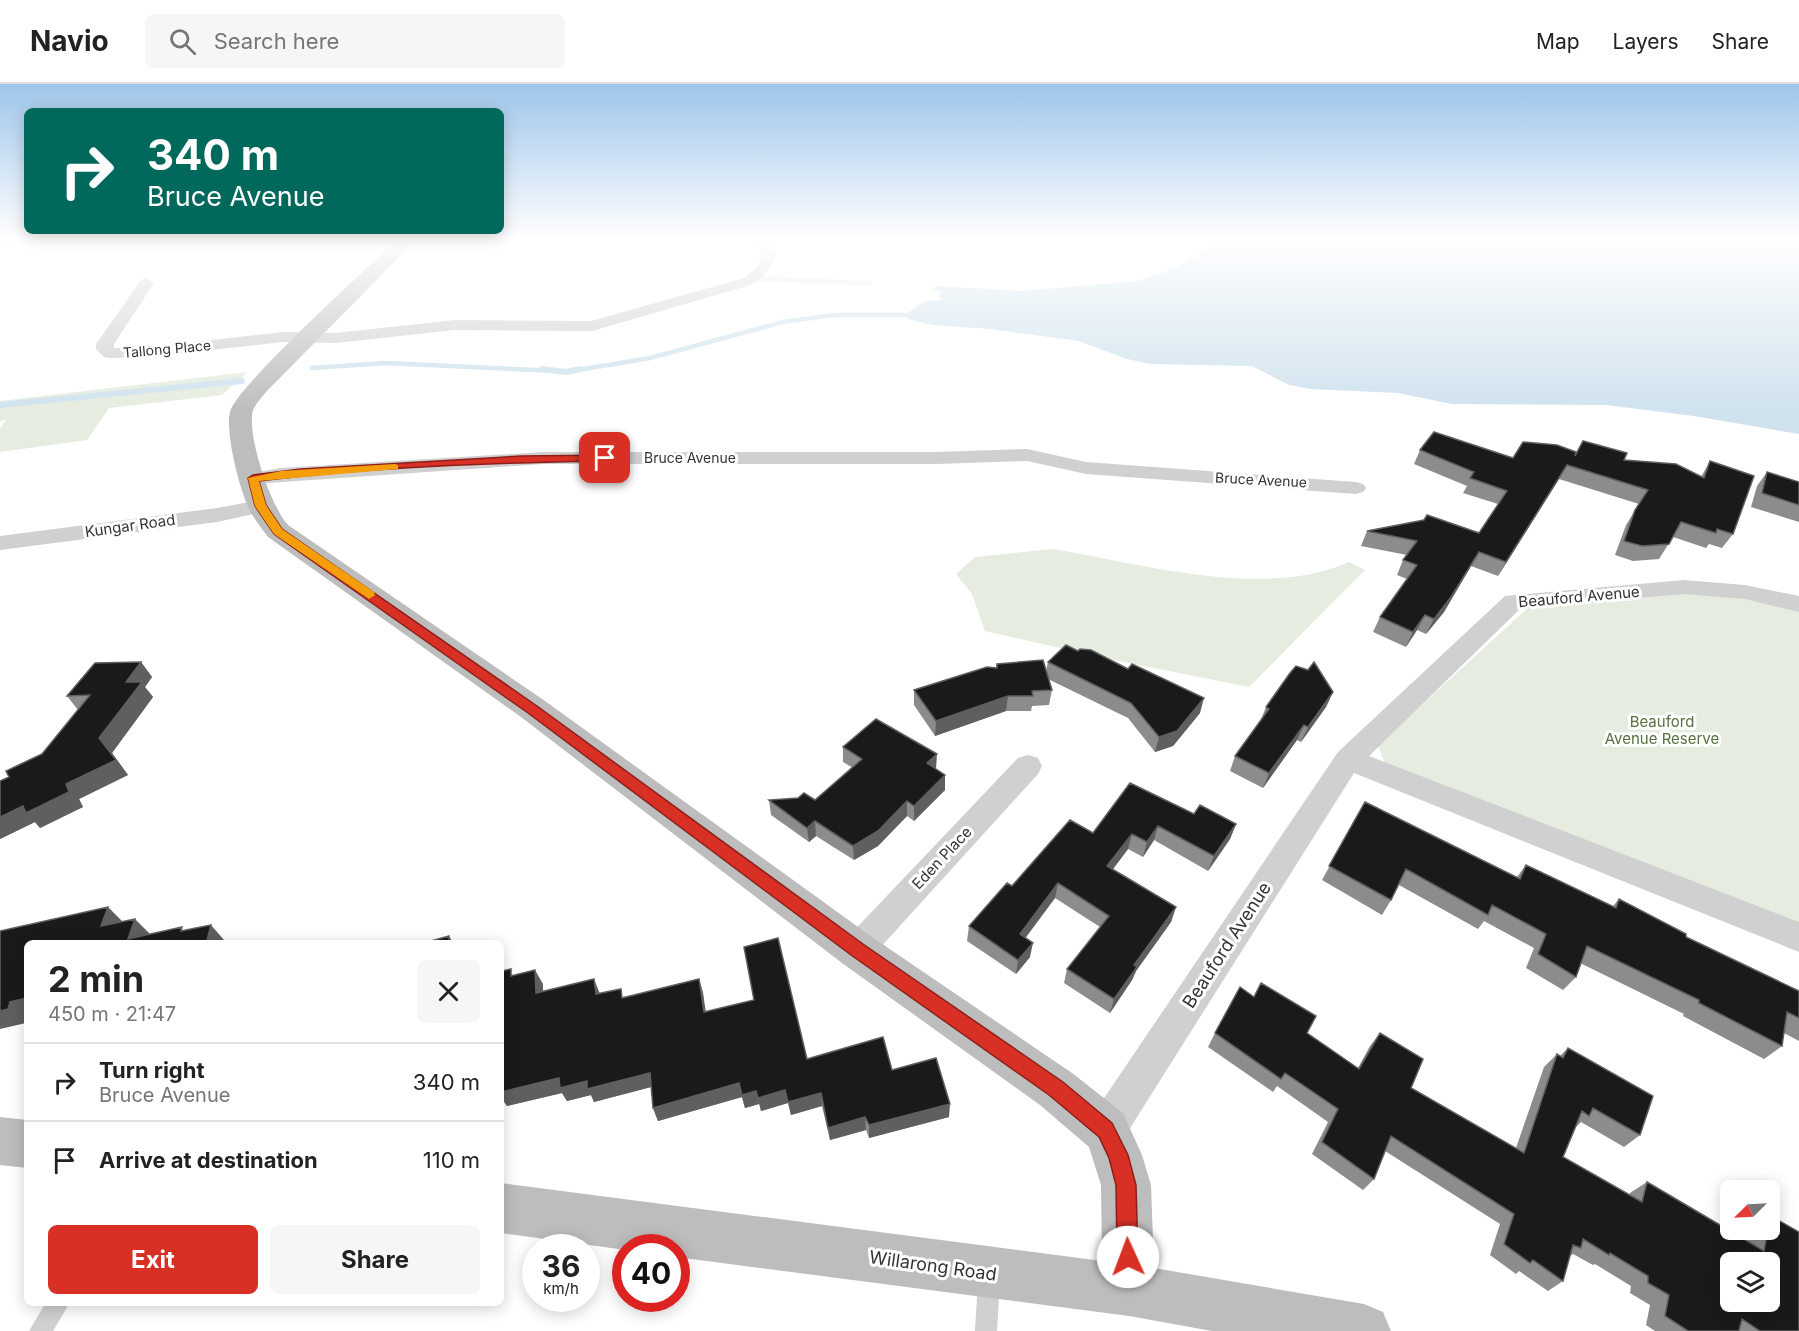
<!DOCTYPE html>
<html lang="en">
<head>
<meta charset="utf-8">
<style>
	body { margin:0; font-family:Inter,sans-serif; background:#f6f6f6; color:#222; height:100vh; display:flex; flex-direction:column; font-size:22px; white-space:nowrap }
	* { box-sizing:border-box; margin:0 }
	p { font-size:20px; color:#767676 }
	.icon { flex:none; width:33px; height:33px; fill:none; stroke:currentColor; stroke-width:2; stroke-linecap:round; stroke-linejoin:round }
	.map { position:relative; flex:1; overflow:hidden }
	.details { position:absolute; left:24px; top:856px; width:480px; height:366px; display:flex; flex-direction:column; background:#fff; border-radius:9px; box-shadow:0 3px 15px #0003 }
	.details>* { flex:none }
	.hud { position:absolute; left:24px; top:24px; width:480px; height:126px; border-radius:9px; box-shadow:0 3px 15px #0003; background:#00695c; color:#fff; overflow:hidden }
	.needle { width:39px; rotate:246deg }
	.buttons { position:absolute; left:1720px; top:1096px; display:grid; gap:12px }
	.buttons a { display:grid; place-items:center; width:60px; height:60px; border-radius:9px; background:#fff; box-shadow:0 3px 15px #0003; font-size:30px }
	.speed { position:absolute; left:522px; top:1150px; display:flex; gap:12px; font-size:30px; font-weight:700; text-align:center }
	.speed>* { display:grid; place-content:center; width:78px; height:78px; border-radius:50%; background:#fff; box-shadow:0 3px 15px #0003; line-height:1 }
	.speed small { font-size:15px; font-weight:400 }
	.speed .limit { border:9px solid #d22; background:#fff; color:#111 }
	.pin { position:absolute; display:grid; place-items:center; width:51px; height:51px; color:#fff; margin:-26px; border-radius:12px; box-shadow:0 3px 9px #0006 }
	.me { position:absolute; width:66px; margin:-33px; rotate:358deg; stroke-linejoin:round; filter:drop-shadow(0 0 4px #0008) }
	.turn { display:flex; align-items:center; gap:21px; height:126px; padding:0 24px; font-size:27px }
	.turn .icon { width:78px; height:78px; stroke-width:2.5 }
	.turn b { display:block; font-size:42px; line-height:51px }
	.round { display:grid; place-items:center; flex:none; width:63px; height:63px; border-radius:9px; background:#f6f6f6 }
	.summary { display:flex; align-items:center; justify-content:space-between; height:102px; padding:0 24px }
	h1 { font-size:36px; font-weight:700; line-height:45px }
	.cta { display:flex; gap:12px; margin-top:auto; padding:12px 24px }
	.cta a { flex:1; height:69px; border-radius:9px; background:#d93025; color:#fff; font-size:24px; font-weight:700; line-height:69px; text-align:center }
	.cta a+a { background:#f6f6f6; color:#222 }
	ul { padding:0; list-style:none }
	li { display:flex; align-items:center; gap:18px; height:78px; padding:0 24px; border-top:2px solid #e0e0e0 }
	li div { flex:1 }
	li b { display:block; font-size:22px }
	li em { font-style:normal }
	header { display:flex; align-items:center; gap:36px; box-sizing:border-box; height:84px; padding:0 30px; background:#fff; border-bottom:2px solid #e0e0e0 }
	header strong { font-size:28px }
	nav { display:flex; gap:33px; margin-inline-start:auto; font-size:21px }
	.search { width:420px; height:54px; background:#f6f6f6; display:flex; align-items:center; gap:15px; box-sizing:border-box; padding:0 21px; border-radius:9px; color:#767676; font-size:22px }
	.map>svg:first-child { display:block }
	.green { fill:#e6ecdf }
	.water { fill:#cfe2ee }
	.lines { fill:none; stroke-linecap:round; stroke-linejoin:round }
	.stream-far1 { stroke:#cfe2ee; stroke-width:4.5 }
	.stream { stroke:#cfe2ee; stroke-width:6 }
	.lane { fill:#d0d0d0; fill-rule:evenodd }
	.street { fill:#d0d0d0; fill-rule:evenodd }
	.secondary { fill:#bdbdbd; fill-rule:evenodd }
	.wall { fill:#8c8c8c }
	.shaded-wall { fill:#5f5f5f }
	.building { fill:#1a1a1a; stroke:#5f5f5f; stroke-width:1.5; fill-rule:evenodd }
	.route { fill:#d93025; stroke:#8d1f18; stroke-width:1.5 }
	.slow { fill:#f59e0b }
	.labels { text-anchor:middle; stroke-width:6; stroke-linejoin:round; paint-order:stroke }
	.far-street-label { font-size:14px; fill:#333; stroke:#fff }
	.street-label { font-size:15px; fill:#333; stroke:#fff }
	.park-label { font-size:15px; fill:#56703f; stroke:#fff }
	.near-street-label { font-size:18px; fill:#333; stroke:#fff }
</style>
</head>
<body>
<header>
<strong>Navio</strong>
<div class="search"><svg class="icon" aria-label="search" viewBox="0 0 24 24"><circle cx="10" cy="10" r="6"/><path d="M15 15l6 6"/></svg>Search here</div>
<nav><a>Map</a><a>Layers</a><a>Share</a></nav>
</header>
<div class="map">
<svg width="1799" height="1247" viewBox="0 0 1799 1247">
	<rect width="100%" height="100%" fill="#fff"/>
	<path class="green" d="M757,192L873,197L870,202L749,197Z
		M248,288L222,311L109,324L87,356L0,368V345L6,336L0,337V317Z
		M1054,465C1142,480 1264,516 1349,478L1365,486L1249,603L1119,577L985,547L972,510L956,490L975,473Z
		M1684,509L1750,514L1799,526V846L1387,686L1378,661L1532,520Z"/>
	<path class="water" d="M1221,155H1799V350L1694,332L1606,321L1452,320L1398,309L1311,305L1289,301L1252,282L1150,280L1127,275L1079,257L991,245L933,241L908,235L905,231L925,217L942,216L938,211L942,208L932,206L936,202L1022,207L1138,197L1178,183Z"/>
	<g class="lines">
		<path class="stream-far1" d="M312,284L385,279L556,287
			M572,287L650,274L783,238L833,231H905"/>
		<path class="stream" d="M542,285L566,288L581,285
			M0,321L242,297"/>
		<path class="lane" d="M989,1184L997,1187L1000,1195L997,1247H975L978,1195L981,1187Z
			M45,1220H69L53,1247H29Z"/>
		<path class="street" d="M0,155H17L10,159H0Z
			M749,155L770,157L776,171L767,188L754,200L592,247L455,246L335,259L283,258L150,273L110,274L104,273L96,265V260L141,196L146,194L154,199L114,260V264L150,263L283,248L335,249L455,236L591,237L744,194C752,188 766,177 760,165C758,161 752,158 749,155Z
			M1027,365L1086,378L1356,398L1363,400L1366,404L1363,408L1356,410L1086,390L1027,377L936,380H543L253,400L246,398L243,394L246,390L281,384L543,368H936Z
			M260,416L268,417L271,422L268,427L217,438L0,466V452L217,424Z
			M1684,496L1745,501L1799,512V528L1745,515L1684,510L1521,524L1369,672L1799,838V868L1354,689L1120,1060L1106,1065L1092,1060L1087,1046L1092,1032L1338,668L1505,512Z
			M1028,671L1038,674L1042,682L1038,690L869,876L857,881L845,876L840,866L845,856L1018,674Z"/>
		<path class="secondary" d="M398,155H417L267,307C262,313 256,319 253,326C246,350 271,423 288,441L545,617L872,853L1072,989L1123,1029L1142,1071L1151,1101L1154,1184L1364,1220L1383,1228L1391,1247H1212L1129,1232L676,1173V1164L626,1166L501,1149V1099L1102,1177L1101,1101L1089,1063L1040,1021L842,879L521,633L268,453C262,445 255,436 250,427C240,407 225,350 230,328C235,303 371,181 398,155Z
			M0,1033L27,1036V1084L0,1081Z"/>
	</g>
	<path class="wall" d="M1420,366L1513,374L1575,371L1624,376L1701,393L1710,377L1733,450L1722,464L1709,460L1706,464L1673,453L1659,475L1633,477L1615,471L1626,441L1639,420L1559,395L1498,492L1471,482L1444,528L1426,550L1417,546L1406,563L1373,548L1380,533L1407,495L1397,491L1403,476L1407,471L1361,462L1367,447L1479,449L1498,420L1463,409L1467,402L1414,380Z
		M1767,388L1799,398V438L1751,423L1757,402Z
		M141,578L152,593L145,603L153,613L112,669L128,691L79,715L83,723L40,744L35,738L0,755V697L9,693L42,670L78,626L67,612Z
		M1048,578L1200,629L1173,662L1155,668L1128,634L1048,595L1052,606L1049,621L1032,622L1031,627H1006L935,652L914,621V606L996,584L997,580L1046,587Z
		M1333,608L1326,623L1301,658L1297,656L1263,704L1230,687L1235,672L1260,638L1266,623Z
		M843,663L936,685L945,691V706L914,737L907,732L878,762L854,776L816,752L809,758L771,731L769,716H815L853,684L843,678Z
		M1365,718L1517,793L1526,781L1613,822L1619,815L1686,853L1799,907V957L1784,949L1782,962L1764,975L1683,932L1684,930L1580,879L1576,893L1563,906L1526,884L1534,864L1484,837L1478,845L1399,801L1391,816L1382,831L1322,796Z
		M1194,730L1236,740L1230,755L1208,787L1154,756L1143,773L1128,765L1113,785L1176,823L1171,838L1136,887L1132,896L1110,929L1064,899L1067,885L1100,843L1055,814L1025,854L1030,873L1016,890L967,857L969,842L1012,802L1093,749Z
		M501,887L543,900V907L600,909L624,913L699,895L703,909L705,928L807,975L892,986L949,1033L869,1054L866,1046L830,1056L822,1022L791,1031L788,1019L761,1027L759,1020L745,1024L742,1013L658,1037L653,1024L651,1003L594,1018L591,1011L567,1017L562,1009L507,1022L501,1013Z
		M1215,949H1307L1358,984L1370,962L1380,949L1411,1004L1516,1064L1544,983L1557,970L1560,972L1568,964L1640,1051L1624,1063L1581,1038L1576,1043L1563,1073L1630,1111V1109L1647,1098L1748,1158L1750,1146H1770L1771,1132L1799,1247H1655L1646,1241L1650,1221L1630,1209L1631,1202L1595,1180L1593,1181L1573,1170L1570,1172L1563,1197L1548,1207L1519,1187L1516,1190L1490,1171L1500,1140L1385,1067L1374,1095L1363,1106L1312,1070L1328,1038L1277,1002L1273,1008L1208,963Z"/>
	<path class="shaded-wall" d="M1567,381L1559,395L1498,492L1506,478Z
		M1479,468L1471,482L1444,528L1426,550L1434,535Z
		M1425,531L1417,546L1406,563L1413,548Z
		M141,578L152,593L145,603L153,613L112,669L128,691L79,715L83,723L40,744L35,738L0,755V733L66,700L99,654L126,598Z
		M1333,608L1326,623L1301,658L1308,643Z
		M1008,612L1006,627L935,652L936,637Z
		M1204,614L1200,629L1173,662L1155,668L1159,653Z
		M1304,641L1297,656L1263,704L1269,689Z
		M937,670L936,685L927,679Z
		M945,691V706L914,737V722Z
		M907,717V732L878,762L854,776L853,762Z
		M815,737L816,752L809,758L807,744Z
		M1236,740L1230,755L1208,787L1214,772Z
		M1158,742L1154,756L1143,773L1147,758Z
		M1132,750L1128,765L1104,797L1107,782Z
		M1058,799L1055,814L1018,864L1020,850Z
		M108,823L123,838L101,842Z
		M1176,823L1171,838L1136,887L1132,896L1110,929L1114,915L1134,881Z
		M135,835L150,850L128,855Z
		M211,841L224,856L223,860H206Z
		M449,852L454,860H449Z
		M1033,859L1030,873L1016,890L1018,876Z
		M535,886L543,900V923L536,909Z
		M594,895L600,910H596Z
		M699,895L703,909L708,942L704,928Z
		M27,914L26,939L0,945V927L10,918Z
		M650,989L655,1002L594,1018L591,1011L567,1017L562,1009L507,1022L501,1013V1002L559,994Z
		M739,999L756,1007L759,1020L745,1024L742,1013L658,1037L653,1024Z
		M785,1006L788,1019L761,1027L758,1014Z
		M821,1009L822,1022L791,1031L788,1018Z
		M950,1020L949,1033L869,1054V1041Z
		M865,1033L866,1046L830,1056L828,1044Z"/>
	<path class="building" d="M1434,348L1513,374L1523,358L1557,361L1576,368L1575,372L1583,357L1627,369L1624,376L1676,380L1704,394L1710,377L1754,392L1733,450L1717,445L1716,449L1681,438L1669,460L1642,462L1624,457L1635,426L1648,406L1567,381L1506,478L1479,468L1451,513L1434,535L1425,531L1413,548L1380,533L1417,481L1403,476L1417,457L1367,447L1424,436L1427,431L1479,449L1507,407L1470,394L1474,388L1420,366Z
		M1767,388L1799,398V421L1762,409Z
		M1066,561L1078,567L1080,565L1091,566L1128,585L1132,580L1204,614L1177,647L1159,653L1131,619L1048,578Z
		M1043,576L1052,606L1032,607L1033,612H1008L936,637L914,606L987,583L997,584V580Z
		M141,578L126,598H142L99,654L116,676L66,700L69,708L26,729L23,722L0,733V697L9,693L6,687L42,670L90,611L67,612L95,579Z
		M1314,578L1333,608L1308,643L1304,641L1269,689L1235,672L1269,625L1266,623L1290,589L1296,582L1308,586Z
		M876,635L937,670L927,679L945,691L914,722L907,717L878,747L853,762L815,737L807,744L769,716L798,714L804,709L815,716L862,675L843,663Z
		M1130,699L1194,730L1200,721L1236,740L1214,772L1158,742L1147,758L1132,750L1107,782L1176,823L1134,881L1137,883L1114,915L1067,885L1109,832L1058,799L1020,850L1033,859L1018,876L969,842L1007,799L1012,802L1070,736L1093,749Z
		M1365,718L1520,795L1526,781L1616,824L1619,815L1686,850V853L1799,907V934L1787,928L1782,962L1699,919V916L1587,862L1576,893L1538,870L1546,850L1492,821L1488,831L1406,785L1391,816L1329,782Z
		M108,823L101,842L135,835L128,855L182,843L181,847L211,841L206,860H27V914L10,918L8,925L0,927V847Z
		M449,852V860H420Z
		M778,854L807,975L883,953L892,986L936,974L950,1020L869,1041L865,1033L828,1044L821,1009L788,1018L785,1006L758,1014L756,1007L742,1011L739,999L653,1024L650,989L587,1005V997L560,1004L559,994L501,1008V887L511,885V892L535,886L536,909L594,895L596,910L621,905L622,914L699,895L704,928L754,916L744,863Z
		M1261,899L1316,932L1307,949L1359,985L1380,949L1423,975L1411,1004L1524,1069L1557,970L1563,974L1568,964L1653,1012L1640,1051L1593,1024L1589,1032L1582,1027L1563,1073L1642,1118L1647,1098L1764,1167L1768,1146H1770L1771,1132L1799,1148V1247H1760L1742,1235L1739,1247H1688L1665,1232L1669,1211L1648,1199V1192L1610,1169L1609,1171L1583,1155L1581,1164L1573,1161L1563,1197L1533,1176L1530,1179L1504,1160L1514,1130L1391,1052L1374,1095L1322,1058L1338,1025L1285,989L1281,995L1215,949L1240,903L1254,913ZM1731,1179H1770V1218H1731Z"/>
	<linearGradient id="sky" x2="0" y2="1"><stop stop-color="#9ec6ea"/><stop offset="0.47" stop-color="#fff"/><stop offset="1" stop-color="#fff" stop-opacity="0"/></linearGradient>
	<rect width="1799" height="329" fill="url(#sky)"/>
	<path class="route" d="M609,371L610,374L605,377C490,379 373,383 259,397L266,421L282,445L537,622L863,860L1063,998L1112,1039L1128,1071L1136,1101L1138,1173L1135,1181L1128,1184L1120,1181L1117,1173L1116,1101L1109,1074L1099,1053L1049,1011L851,871L528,629L274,450L255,422L248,394L253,391L301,385L521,372Z"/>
	<path class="slow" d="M395,380L398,381V385L259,397L266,421L282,445L374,508L375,511L369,515L274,450L255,422L248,394L281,387Z"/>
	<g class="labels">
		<g class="far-street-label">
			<text transform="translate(167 265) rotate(-5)" y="5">Tallong Place</text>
			<text x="690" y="379">Bruce Avenue</text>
			<text transform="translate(1261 396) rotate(3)" y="5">Bruce Avenue</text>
		</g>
		<g class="street-label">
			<text transform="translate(130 442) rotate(-8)" y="5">Kungar Road</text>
			<text transform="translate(1579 513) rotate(-5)" y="5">Beauford Avenue</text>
			<text transform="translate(942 774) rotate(-47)" y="5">Eden Place</text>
		</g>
		<g class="park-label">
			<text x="1662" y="643">Beauford<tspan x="1662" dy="17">Avenue Reserve</tspan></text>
		</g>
		<g class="near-street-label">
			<text transform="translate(1227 861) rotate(-57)" y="6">Beauford Avenue</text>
			<text transform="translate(933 1182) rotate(8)" y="6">Willarong Road</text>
		</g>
	</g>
</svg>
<div class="buttons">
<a><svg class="needle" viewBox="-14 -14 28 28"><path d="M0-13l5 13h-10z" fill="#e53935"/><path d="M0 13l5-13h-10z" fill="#767676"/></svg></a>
<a><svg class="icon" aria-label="layers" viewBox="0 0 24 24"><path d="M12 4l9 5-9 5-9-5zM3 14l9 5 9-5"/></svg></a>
</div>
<div class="speed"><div>36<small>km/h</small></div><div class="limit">40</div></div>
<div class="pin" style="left:605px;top:374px;background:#d93025"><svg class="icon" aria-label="arrive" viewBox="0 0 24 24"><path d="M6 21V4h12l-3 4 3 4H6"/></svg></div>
<svg class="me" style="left:1128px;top:1173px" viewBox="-20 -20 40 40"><circle r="19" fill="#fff"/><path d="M0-13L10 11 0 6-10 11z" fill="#d93025"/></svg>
<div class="hud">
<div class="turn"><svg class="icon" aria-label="right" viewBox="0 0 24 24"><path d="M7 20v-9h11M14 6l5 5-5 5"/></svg><div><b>340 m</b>Bruce Avenue</div></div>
</div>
<section class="details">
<div class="summary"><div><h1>2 min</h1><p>450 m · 21:47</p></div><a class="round"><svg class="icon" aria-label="close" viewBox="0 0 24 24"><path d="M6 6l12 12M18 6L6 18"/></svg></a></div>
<ul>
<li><svg class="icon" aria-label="right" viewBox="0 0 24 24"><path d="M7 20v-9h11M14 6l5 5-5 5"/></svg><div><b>Turn right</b><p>Bruce Avenue</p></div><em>340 m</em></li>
<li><svg class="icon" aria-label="arrive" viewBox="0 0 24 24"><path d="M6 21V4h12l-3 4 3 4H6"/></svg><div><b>Arrive at destination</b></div><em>110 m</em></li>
</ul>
<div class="cta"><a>Exit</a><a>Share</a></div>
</section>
</div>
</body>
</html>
